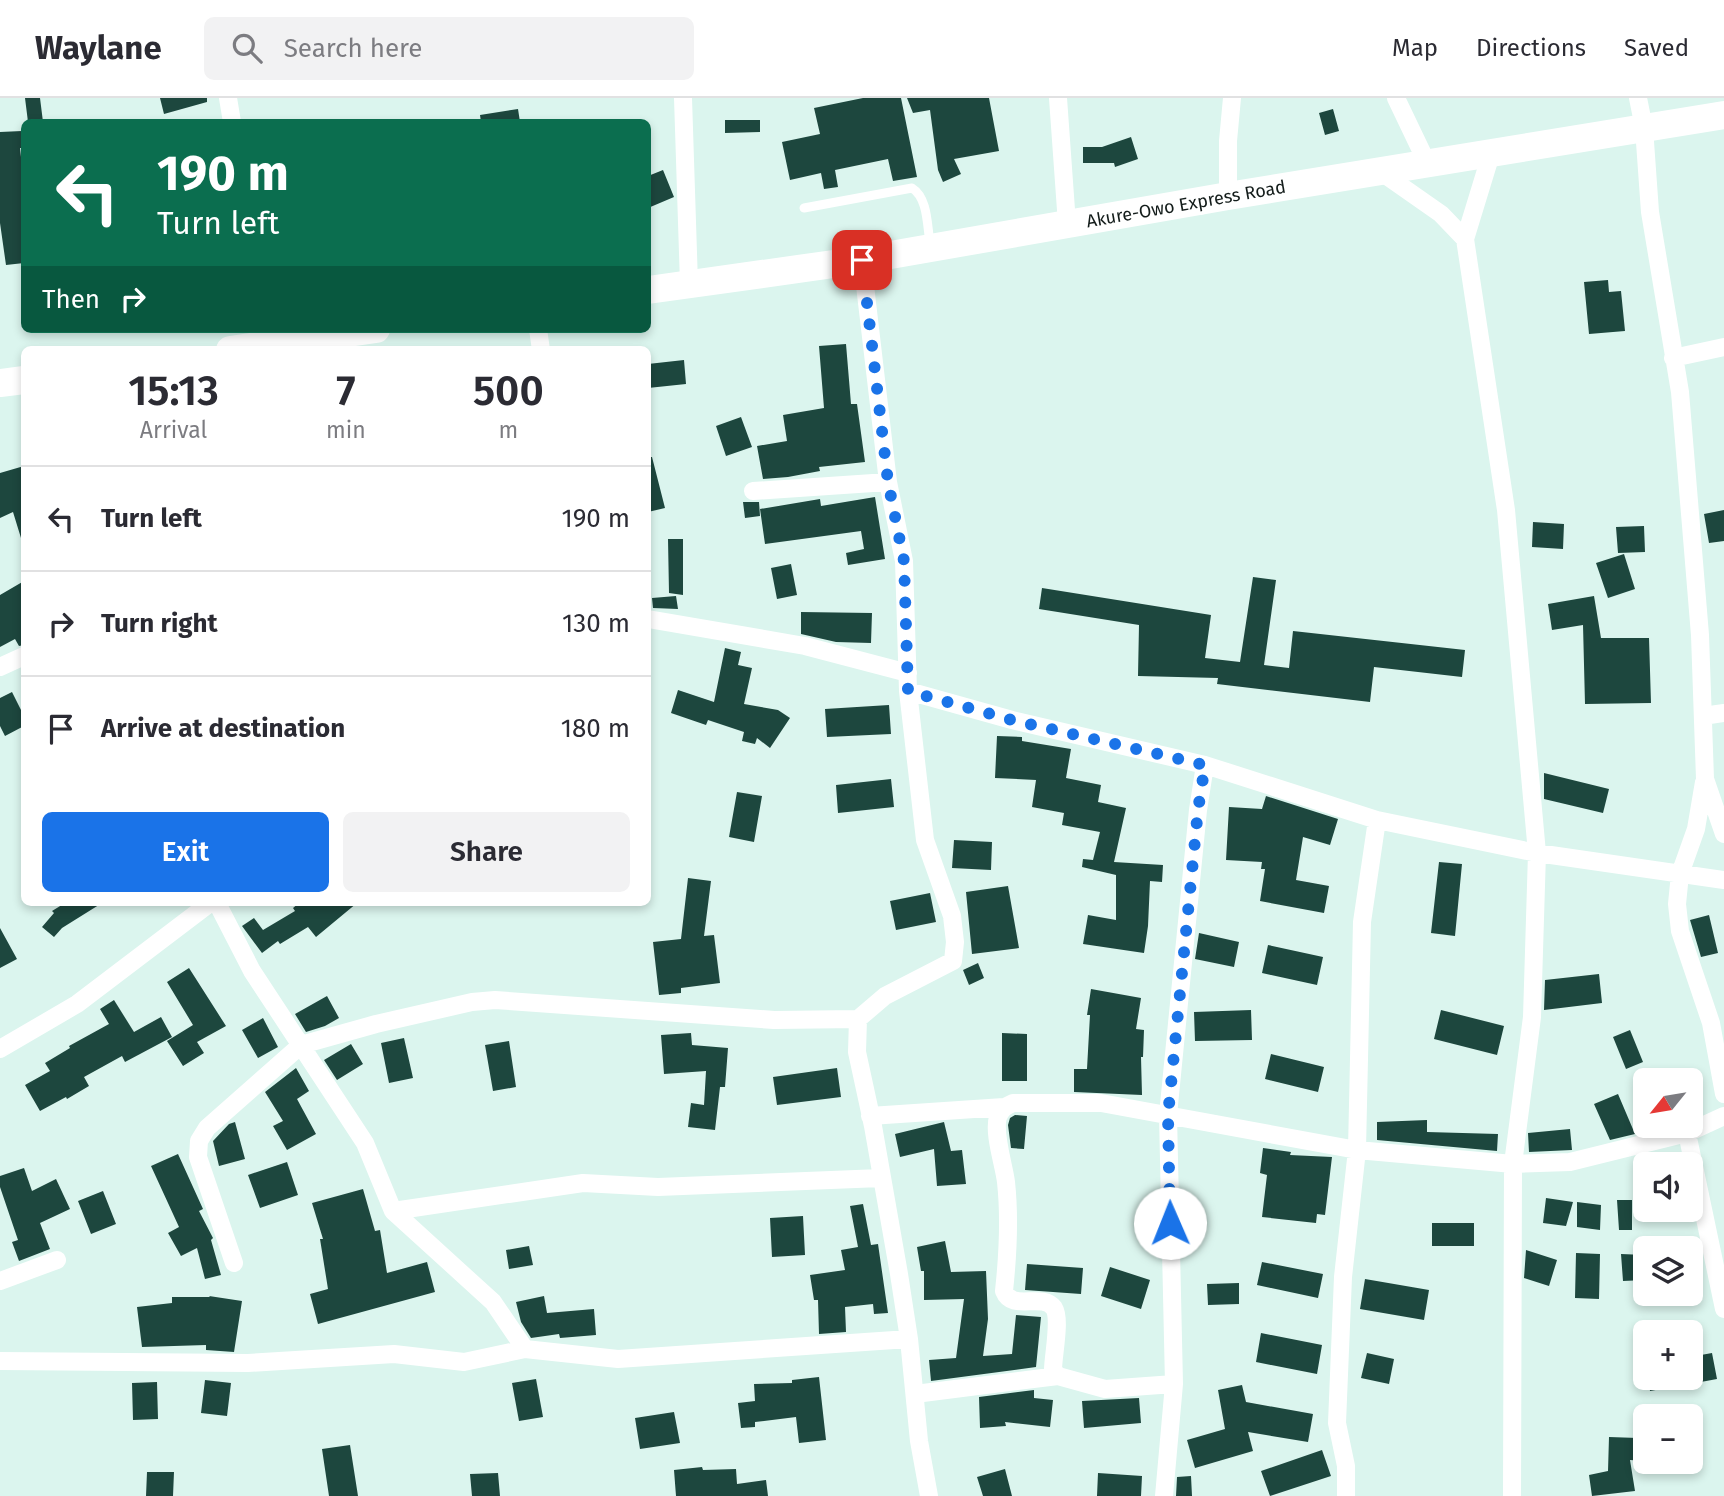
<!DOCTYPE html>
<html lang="en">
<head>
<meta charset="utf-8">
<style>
	body { margin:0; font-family:"Fira Sans",sans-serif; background:#f2f2f3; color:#2b2b33; height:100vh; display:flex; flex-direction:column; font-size:26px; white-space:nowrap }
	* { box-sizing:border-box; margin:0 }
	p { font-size:23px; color:#7c7c81 }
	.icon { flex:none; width:38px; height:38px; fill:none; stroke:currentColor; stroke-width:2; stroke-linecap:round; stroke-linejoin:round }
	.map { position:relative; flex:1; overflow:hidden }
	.sheet { position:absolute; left:21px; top:248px; width:630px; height:560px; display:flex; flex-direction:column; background:#fff; border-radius:10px; box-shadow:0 4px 10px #0003 }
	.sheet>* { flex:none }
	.banner { position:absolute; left:21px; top:21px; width:630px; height:214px; border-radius:10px; box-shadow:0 4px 10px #0003; background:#0b6e4f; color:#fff; overflow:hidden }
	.needle { width:46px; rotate:240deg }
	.tools { position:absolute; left:1633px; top:970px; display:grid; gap:14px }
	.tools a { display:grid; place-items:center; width:70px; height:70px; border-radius:10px; background:#fff; box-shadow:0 4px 10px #0003; font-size:35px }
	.pin { position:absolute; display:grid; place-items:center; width:60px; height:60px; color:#fff; margin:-30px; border-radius:14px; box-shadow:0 4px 10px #0006 }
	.me { position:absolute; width:77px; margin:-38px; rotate:359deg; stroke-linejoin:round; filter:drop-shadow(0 0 5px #0008) }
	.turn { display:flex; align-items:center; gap:24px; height:147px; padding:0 21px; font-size:32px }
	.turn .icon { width:91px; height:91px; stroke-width:2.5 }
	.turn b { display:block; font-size:49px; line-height:60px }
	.then { display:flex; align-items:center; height:66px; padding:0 21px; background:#0003; gap:14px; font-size:26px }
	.eta { display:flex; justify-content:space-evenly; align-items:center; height:119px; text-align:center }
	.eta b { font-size:42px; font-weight:600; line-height:49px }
	.primary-button { display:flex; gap:14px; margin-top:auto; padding:14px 21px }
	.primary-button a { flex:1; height:80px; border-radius:10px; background:#1a73e8; color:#fff; font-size:28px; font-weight:600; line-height:80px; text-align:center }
	.primary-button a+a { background:#f2f2f3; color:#2b2b33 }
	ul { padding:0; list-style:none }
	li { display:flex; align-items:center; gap:21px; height:105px; padding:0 21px; border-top:2px solid #e1e1e2 }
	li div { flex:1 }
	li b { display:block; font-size:26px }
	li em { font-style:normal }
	header { display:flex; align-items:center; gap:42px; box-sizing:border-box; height:98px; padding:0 35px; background:#fff; border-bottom:2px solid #e1e1e2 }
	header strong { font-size:33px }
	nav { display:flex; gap:38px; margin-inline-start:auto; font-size:24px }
	.search { width:490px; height:63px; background:#f2f2f3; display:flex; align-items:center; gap:18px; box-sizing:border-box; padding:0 24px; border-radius:10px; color:#7c7c81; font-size:26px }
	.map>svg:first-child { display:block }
	.building { fill:#1d473e }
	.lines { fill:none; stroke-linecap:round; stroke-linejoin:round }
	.service { stroke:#fff; stroke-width:9 }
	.minor { stroke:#fff; stroke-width:18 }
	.trunk { stroke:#fff; stroke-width:28 }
	.route { stroke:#1a73e8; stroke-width:12; stroke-dasharray:0 21.6 }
	.labels { text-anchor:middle; stroke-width:7; stroke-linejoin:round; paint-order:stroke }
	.street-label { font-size:18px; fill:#131c1a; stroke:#fff }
</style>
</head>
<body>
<header>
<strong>Waylane</strong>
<div class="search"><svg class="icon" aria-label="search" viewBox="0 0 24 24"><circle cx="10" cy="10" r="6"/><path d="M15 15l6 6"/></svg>Search here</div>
<nav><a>Map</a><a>Directions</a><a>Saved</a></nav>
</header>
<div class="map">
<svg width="1724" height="1398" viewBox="0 0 1724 1398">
	<rect width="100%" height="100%" fill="#dbf5ee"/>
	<path class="building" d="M25,0H40L43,24H28Z
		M160,0H207V4L164,16Z
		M863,0H901L917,79L893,83L888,61L835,72L838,89L824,91L821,75L790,82L782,44L820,36L814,10Z
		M907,0H989L999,53L954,61L961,76L943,84L938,72L930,12L913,15Z
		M518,11L520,24H481L480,17Z
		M1333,11L1339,33L1325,37L1319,15Z
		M725,22H760V34L725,35Z
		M22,33L23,50H20L24,86V165L6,167L0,125V34Z
		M1131,39L1138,61L1115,69L1114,65H1083V49H1102Z
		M663,72L674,99L648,110V78Z
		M1608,182L1609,194L1621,193L1625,233L1589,236L1584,184Z
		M846,246L851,306H857L865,364L819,369L820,373L788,379L763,381L757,348L787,343L783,317L824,310L819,248Z
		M684,262L686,286L648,290V266Z
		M741,319L752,349L726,358L716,328Z
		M648,359H652L665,410L648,414Z
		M24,368V440H21L13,414L0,420V375Z
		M875,399L885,461L848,467L846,455L864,451L861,433L765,446L760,411L820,401L821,408Z
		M743,404H759L760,418L745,420Z
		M1724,412V443L1709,445L1704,416Z
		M1533,424L1564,426L1563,451L1532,449Z
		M1644,428L1645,454L1618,455L1616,429Z
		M668,441H683V497L669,495Z
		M1624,456L1635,491L1608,500L1596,465Z
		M791,466L797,497L777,501L771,470Z
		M1253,479L1276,482L1264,567L1289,570L1293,533L1465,552L1462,579L1374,569L1370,604L1217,586L1218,580L1138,578L1139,527L1039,511L1042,490L1211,517L1205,560L1240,564Z
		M24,483V547L19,548L15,541L0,549V497Z
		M676,498L678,511L653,510L652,500Z
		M1594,498L1601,540H1649L1651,605L1585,606L1583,527L1552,532L1548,506Z
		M801,514L872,515L871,545L836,544L801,536Z
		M725,550L741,554L738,567L752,570L744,606L778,612L790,620L770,650L757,640L755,646L742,643L744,634L708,622L706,627L671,615L678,592L714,604Z
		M12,594L24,618V628L5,638L0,628V600Z
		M889,607L891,636L827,639L825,611Z
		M997,638L1022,639V643L1071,651L1066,680L1101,687L1098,704L1126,710L1114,764L1163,767L1162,784L1150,783L1148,828L1144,855L1083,846L1088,817L1116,822V777L1082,769L1083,761L1093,762L1100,734L1062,727L1064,715L1032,709L1036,682L995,680Z
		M1544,675L1609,691L1603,715L1544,701Z
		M891,681L894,709L838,715L836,687Z
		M737,694L762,698L754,744L729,739Z
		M1266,698L1338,721L1330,747L1303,739L1296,782L1329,788L1324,815L1260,803L1265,771H1261L1262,764L1226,762L1229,709L1262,711Z
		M954,742L992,744L991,772L952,770Z
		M1439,764L1462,766L1455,838L1431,835Z
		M688,780L711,783L704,838L714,837L720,885L681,890V895L659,897L653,844L681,841Z
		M1008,788L1019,850L972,856L966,794Z
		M930,795L936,824L896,832L890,803Z
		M65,805H102L62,830L54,839L42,829L54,815L52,813Z
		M299,805H357L316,839L308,829L280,846L278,843L262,855L242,828L254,820L263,832L295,813L293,810Z
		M1709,817L1718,855L1701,859L1690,822Z
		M0,830L17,861L0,870Z
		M1199,835L1239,844L1234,869L1195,861Z
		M1268,847L1323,859L1317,887L1262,875Z
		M978,865L984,880L969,887L963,872Z
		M189,870L226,928L197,944L204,955L183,968L167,943L193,927L167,884Z
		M1599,876L1602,905L1544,912L1545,882Z
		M1091,891L1141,900L1136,931L1144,932L1143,959H1141L1142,997L1074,994V971H1087L1090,917H1087Z
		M327,898L339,920L325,928L306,934L295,916Z
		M114,902L134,934L161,919L172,939L125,964L122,958L84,979L89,988L67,1001L66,999L40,1013L25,987L50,973L45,965L70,950L69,948L109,926L100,911Z
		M1251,912L1252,942L1195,943L1194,914Z
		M1441,912L1504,928L1497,957L1434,941Z
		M263,920L278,949L258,960L242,932Z
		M1630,932L1643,964L1626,971L1613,939Z
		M691,935L692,947L728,950L725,989H720L715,1032L688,1029L691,1005L704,1007L706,973L664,976L661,937Z
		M1002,935L1027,936V983H1002Z
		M404,940L413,980L389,985L381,945Z
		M509,943L516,989L493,993L485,947Z
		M351,946L363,966L337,982L324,962Z
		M1271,956L1324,969L1318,994L1265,981Z
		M296,970L309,993L297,1001L316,1036L287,1052L273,1028L283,1023L265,994Z
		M837,970L841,999L777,1007L773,979Z
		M1618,996L1635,1036L1610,1042L1594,1006Z
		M1015,1017L1027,1018L1024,1051L1011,1050L1008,1027L1010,1020Z
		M1427,1022V1034L1498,1036L1497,1053L1377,1042V1024Z
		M235,1024L245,1061L219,1068L213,1043L229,1026Z
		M944,1024L951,1053L962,1052L966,1086L937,1088L934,1051L900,1059L895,1036Z
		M1570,1031L1572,1052L1529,1054L1528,1035Z
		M1263,1050L1291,1054L1290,1057L1332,1059L1325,1117L1317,1116L1316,1125L1262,1119L1267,1077L1260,1075Z
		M178,1056L203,1111L199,1113L213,1140L211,1142L221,1177L205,1181L197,1150L181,1158L168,1135L179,1129L151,1068Z
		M287,1064L298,1097L260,1110L248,1077Z
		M24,1070L32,1093L56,1081L70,1111L40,1125L50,1151L19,1163L12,1144L18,1142L0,1089V1078Z
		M363,1091L375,1133L380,1132L387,1175L427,1164L435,1194L318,1226L310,1196L328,1191L320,1141H323L312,1105Z
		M103,1093L116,1126L91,1136L78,1103Z
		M1546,1100L1573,1104L1566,1128L1543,1125Z
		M1617,1102H1632V1132H1619Z
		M1577,1104L1601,1107L1600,1132L1577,1129Z
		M863,1106L871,1147L878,1146L888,1215L874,1216L873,1206L845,1209L846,1234L819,1236L818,1202H814L810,1177L845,1172L841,1152L858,1149L850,1108Z
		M803,1118L805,1157L772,1159L770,1120Z
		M1432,1125H1474V1148H1432Z
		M945,1143L951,1174L986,1173L988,1221L983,1258L1012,1256L1016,1217L1041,1219L1036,1269L931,1283L929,1262L956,1260L964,1201L924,1202V1173H921L917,1149Z
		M529,1148L533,1167L509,1171L506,1152Z
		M1526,1152L1557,1162L1549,1188L1524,1180Z
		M1576,1155L1600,1156L1599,1201L1575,1200Z
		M1621,1156L1645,1157V1182L1623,1183Z
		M1262,1164L1323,1176L1318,1200L1257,1187Z
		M1027,1166L1083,1170L1081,1196L1025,1192Z
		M1110,1169L1150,1182L1141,1211L1101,1198Z
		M1365,1181L1429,1192L1424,1222L1360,1211Z
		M1239,1185V1206L1208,1207L1207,1186Z
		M209,1198L242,1203L234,1254L206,1252V1247L142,1249L137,1209L172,1205V1199H210Z
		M544,1198L547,1215L594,1211L596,1237L560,1240L559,1236L531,1240L521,1224L516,1204Z
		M1261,1235L1322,1247L1317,1276L1256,1264Z
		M1367,1255L1394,1261L1389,1286L1361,1280Z
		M1712,1255L1717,1281L1690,1286V1259Z
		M819,1279L826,1342L799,1345L796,1319L755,1324V1329L741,1330L738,1305L755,1303L754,1286L792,1285V1282Z
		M1648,1279H1688L1689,1286L1650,1293Z
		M536,1281L543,1319L519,1323L512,1285Z
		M205,1282L231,1285L227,1318L201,1315Z
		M157,1284L158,1321L133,1322L132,1285Z
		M1242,1287L1246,1304L1313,1316L1308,1344L1248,1334L1253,1353L1195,1370L1187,1342L1225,1331L1218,1292Z
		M1034,1292V1300L1053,1302L1050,1329L1005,1324L1006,1328L980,1330L979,1299Z
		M1139,1300L1141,1325L1084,1330L1082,1303Z
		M674,1314L680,1345L640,1351L635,1320Z
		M1609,1339L1638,1340L1637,1346H1645V1363L1630,1362L1635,1393L1592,1398L1589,1377L1608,1373Z
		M350,1347L358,1398H329L322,1351Z
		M1322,1352L1331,1378L1270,1398L1261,1373Z
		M702,1369L703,1372L736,1371L737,1386L766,1382L768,1398H676L674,1372Z
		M1005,1371L1012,1398H983L977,1379Z
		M147,1374H174L173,1398H146Z
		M498,1375L500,1398H472L470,1376Z
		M1098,1375L1142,1378L1141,1398H1097Z
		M1191,1378L1192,1398H1176L1177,1379Z"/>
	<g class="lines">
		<path class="service" d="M804,110L912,90C928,100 927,127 930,145"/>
		<path class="minor" d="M228,0L232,24
			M683,0L689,186
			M1058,0L1067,126
			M1396,0L1428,67
			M1638,0L1644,30L1650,114L1680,294L1700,537L1705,681L1724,736
			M1491,56L1465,141L1506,412L1537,755L1532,919L1513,1066L1512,1398
			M1381,74L1441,116L1465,141
			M1228,98V43L1232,0
			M862,162L888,384L904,463L908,593L925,742L952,818L955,844L953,863L885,898L858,921L857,954L873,1028L899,1176L909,1241L919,1343L929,1398
			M538,231L541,252
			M1673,260L1724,249
			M753,393L888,384
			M648,521L805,548L908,575
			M0,569L24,558
			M908,593L1012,622L1205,667L1377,722L1537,755L1724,782
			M1703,618L1724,615
			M1704,684L1696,731L1680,776L1677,806L1680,833L1711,925L1724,996
			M217,805L252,873L365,1045L393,1113
			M0,951L77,906L210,805
			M870,1018L1004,1009
			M1687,1035L1724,1211
			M881,1080L658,1089L583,1085L393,1113L493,1204L525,1251L618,1261L909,1241
			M234,1165L198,1059L199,1043L207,1030L301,947L376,926L472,904L495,902L774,922L858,921
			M0,1183L57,1162
			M0,1263L248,1265L394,1256L464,1264L525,1251
			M1174,1286L1105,1291L1058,1278L1053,1272C1053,1258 1061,1221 1054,1210C1042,1194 1012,1214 1004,1193C1008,1156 1010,1121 1006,1084C1004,1067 993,1035 998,1019C1001,1011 1006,1008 1013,1005H1101L1357,1052L1513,1066L1570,1064L1687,1035L1724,1018
			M915,1296L1058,1278
			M1164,1398L1174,1286L1168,1017L1198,712L1205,667
			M1346,1398V1368L1337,1325L1343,1179L1357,1052L1362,824L1377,722"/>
		<path class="trunk" d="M648,192L862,162L1228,98L1724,17
			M230,252L376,231
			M0,285L24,282"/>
	</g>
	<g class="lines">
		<path class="route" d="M862,162L888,384L904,463L908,593L1012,622L1205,667L1198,712L1168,1017L1170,1125"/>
	</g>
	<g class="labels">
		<g class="street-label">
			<text transform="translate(1186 106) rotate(-10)" y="6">Akure-Owo Express Road</text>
		</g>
	</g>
</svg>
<div class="tools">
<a><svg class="needle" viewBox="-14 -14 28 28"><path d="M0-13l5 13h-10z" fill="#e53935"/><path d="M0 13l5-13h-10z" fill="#7c7c81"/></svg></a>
<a><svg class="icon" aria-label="sound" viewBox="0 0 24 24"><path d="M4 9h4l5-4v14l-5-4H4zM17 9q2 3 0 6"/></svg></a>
<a><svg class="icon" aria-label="layers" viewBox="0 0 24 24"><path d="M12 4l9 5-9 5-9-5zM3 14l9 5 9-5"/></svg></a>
<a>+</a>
<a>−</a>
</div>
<div class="pin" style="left:862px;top:162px;background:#d93025"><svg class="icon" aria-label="arrive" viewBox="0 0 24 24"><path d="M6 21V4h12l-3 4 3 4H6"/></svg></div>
<svg class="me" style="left:1170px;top:1125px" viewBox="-20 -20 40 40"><circle r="19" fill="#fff"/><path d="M0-13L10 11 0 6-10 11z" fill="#1a73e8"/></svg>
<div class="banner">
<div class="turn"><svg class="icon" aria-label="left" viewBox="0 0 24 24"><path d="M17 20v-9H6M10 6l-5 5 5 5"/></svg><div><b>190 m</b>Turn left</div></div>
<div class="then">Then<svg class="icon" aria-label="right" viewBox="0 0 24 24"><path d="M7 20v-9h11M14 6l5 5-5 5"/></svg></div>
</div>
<section class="sheet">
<div class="eta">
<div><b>15:13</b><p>Arrival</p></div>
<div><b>7</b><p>min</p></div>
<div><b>500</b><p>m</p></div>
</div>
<ul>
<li><svg class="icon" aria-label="left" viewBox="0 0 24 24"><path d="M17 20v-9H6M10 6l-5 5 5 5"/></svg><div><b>Turn left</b></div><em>190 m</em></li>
<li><svg class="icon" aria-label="right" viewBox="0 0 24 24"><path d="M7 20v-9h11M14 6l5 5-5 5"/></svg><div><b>Turn right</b></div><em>130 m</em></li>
<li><svg class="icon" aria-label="arrive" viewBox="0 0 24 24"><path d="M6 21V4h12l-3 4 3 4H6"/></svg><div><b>Arrive at destination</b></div><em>180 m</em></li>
</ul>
<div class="primary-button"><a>Exit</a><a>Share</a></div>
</section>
</div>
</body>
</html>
